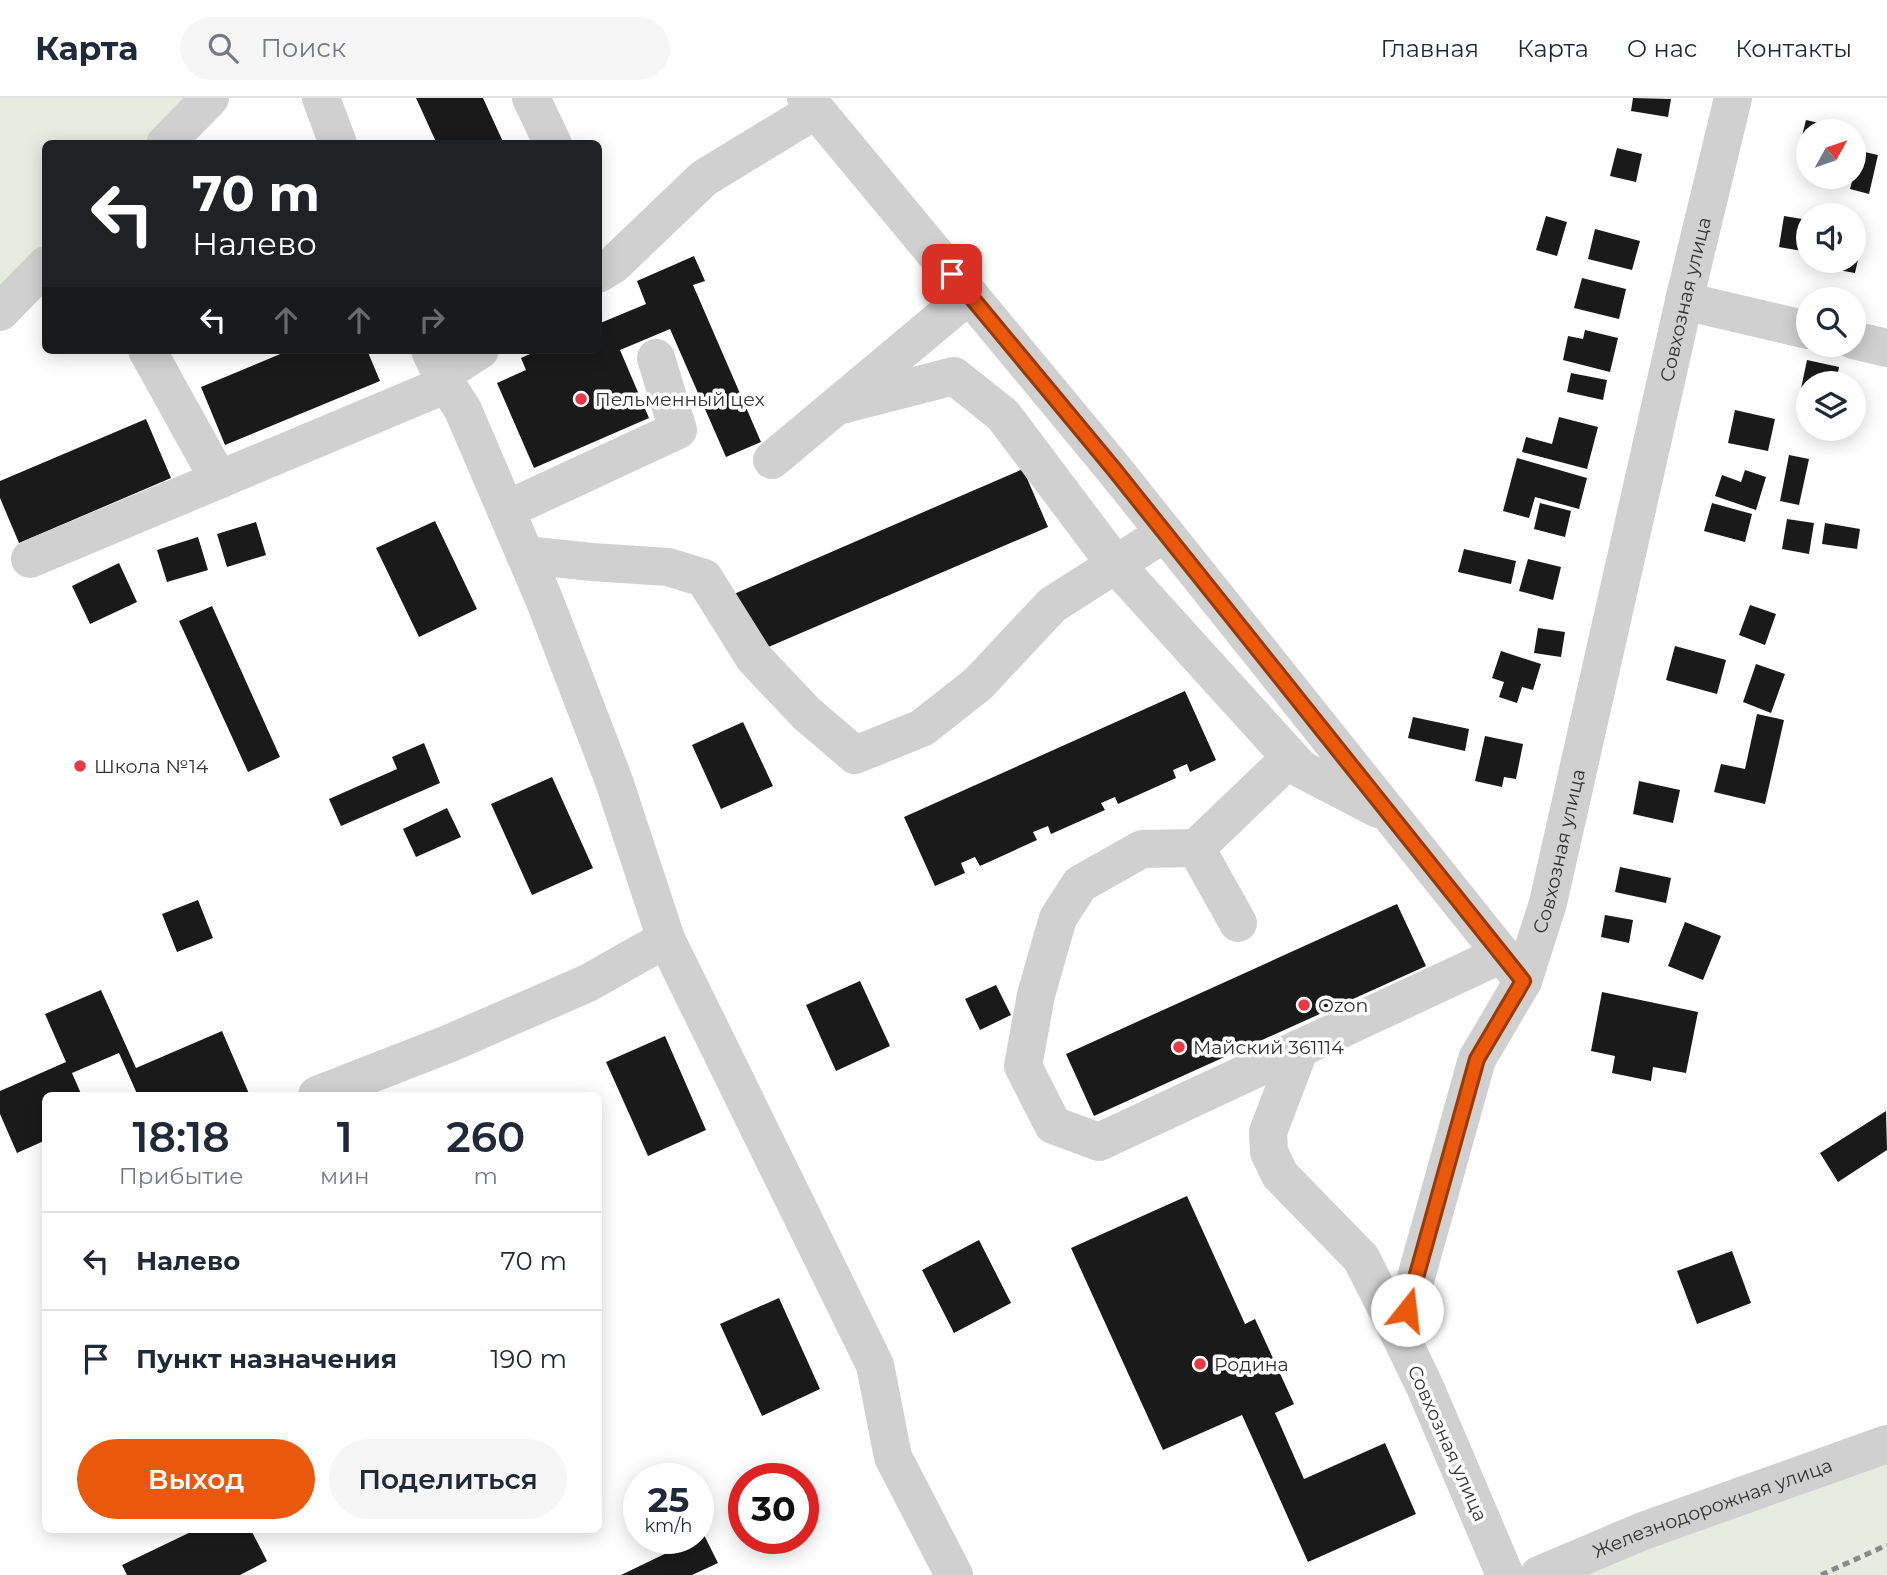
<!DOCTYPE html>
<html lang="ru">
<head>
<meta charset="utf-8">
<style>
	body { margin:0; font-family:Montserrat,sans-serif; background:#f6f6f7; color:#1f2937; height:100vh; display:flex; flex-direction:column; font-size:26px; white-space:nowrap }
	* { box-sizing:border-box; margin:0 }
	p { font-size:23px; color:#747a83 }
	.icon { flex:none; width:38px; height:38px; fill:none; stroke:currentColor; stroke-width:2; stroke-linecap:round; stroke-linejoin:round }
	.map { position:relative; flex:1; overflow:hidden }
	.side { position:absolute; left:42px; top:994px; width:560px; height:441px; display:flex; flex-direction:column; background:#fff; border-radius:10px; box-shadow:0 4px 18px #0003 }
	.side>* { flex:none }
	.hud { position:absolute; left:42px; top:42px; width:560px; height:214px; border-radius:10px; box-shadow:0 4px 18px #0003; background:#202124; color:#fff; overflow:hidden }
	.needle { width:46px; rotate:50deg }
	.tools { position:absolute; left:1796px; top:21px; display:grid; gap:14px }
	.tools a { display:grid; place-items:center; width:70px; height:70px; border-radius:50%; background:#fff; box-shadow:0 4px 18px #0003; font-size:35px }
	.speed { position:absolute; left:623px; top:1365px; display:flex; gap:14px; font-size:35px; font-weight:700; text-align:center }
	.speed>* { display:grid; place-content:center; width:91px; height:91px; border-radius:50%; background:#fff; box-shadow:0 4px 18px #0003; line-height:1 }
	.speed small { font-size:18px; font-weight:400 }
	.speed .limit { border:10px solid #d22; background:#fff; color:#111 }
	.pin { position:absolute; display:grid; place-items:center; width:60px; height:60px; color:#fff; margin:-30px; border-radius:14px; box-shadow:0 4px 10px #0006 }
	.me { position:absolute; width:77px; margin:-38px; rotate:16deg; stroke-linejoin:round; filter:drop-shadow(0 0 5px #0008) }
	.turn { display:flex; align-items:center; gap:24px; height:147px; padding:0 35px; font-size:32px }
	.turn .icon { width:91px; height:91px; stroke-width:2.5 }
	.turn b { display:block; font-size:49px; line-height:60px }
	.lanes { display:flex; align-items:center; height:66px; padding:0 35px; background:#0003; justify-content:center; gap:35px; direction:ltr }
	.lanes .off { opacity:.35 }
	.eta { display:flex; justify-content:space-evenly; align-items:center; height:119px; text-align:center }
	.eta b { font-size:42px; font-weight:600; line-height:49px }
	.primary-button { display:flex; gap:14px; margin-top:auto; padding:14px 35px }
	.primary-button a { flex:1; height:80px; border-radius:42px; background:#ea580c; color:#fff; font-size:28px; font-weight:600; line-height:80px; text-align:center }
	.primary-button a+a { background:#f6f6f7; color:#1f2937 }
	ul { padding:0; list-style:none }
	li { display:flex; align-items:center; gap:21px; height:98px; padding:0 35px; border-top:2px solid #e0e1e3 }
	li div { flex:1 }
	li b { display:block; font-size:26px }
	li em { font-style:normal }
	header { display:flex; align-items:center; gap:42px; box-sizing:border-box; height:98px; padding:0 35px; background:#fff; border-bottom:2px solid #e0e1e3 }
	header strong { font-size:33px }
	nav { display:flex; gap:38px; margin-inline-start:auto; font-size:24px }
	.search { width:490px; height:63px; background:#f6f6f7; display:flex; align-items:center; gap:18px; box-sizing:border-box; padding:0 24px; border-radius:38px; color:#747a83; font-size:26px }
	.map>svg:first-child { display:block }
	.green { fill:#e6ecdf }
	.building { fill:#1a1a1a }
	.lines { fill:none; stroke-linecap:round; stroke-linejoin:round }
	.minor { stroke:#d0d0d0; stroke-width:38 }
	.rail { stroke:#888; stroke-width:5; stroke-dasharray:7 5; stroke-linecap:butt }
	.route-casing { stroke:#983908; stroke-width:18 }
	.route { stroke:#ea580c; stroke-width:12 }
	.poi-dot { fill:#e63946; stroke:#fff; stroke-width:2.5 }
	.labels { text-anchor:middle; stroke-width:7; stroke-linejoin:round; paint-order:stroke }
	.street-label { font-size:19px; fill:#333; stroke:#fff }
	.poi-label { font-size:19px; fill:#333; stroke:#fff; text-anchor:start }
</style>
</head>
<body>
<header>
<strong>Карта</strong>
<div class="search"><svg class="icon" aria-label="search" viewBox="0 0 24 24"><circle cx="10" cy="10" r="6"/><path d="M15 15l6 6"/></svg>Поиск</div>
<nav><a>Главная</a><a>Карта</a><a>О нас</a><a>Контакты</a></nav>
</header>
<div class="map">
<svg width="1887" height="1477" viewBox="0 0 1887 1477">
	<rect width="100%" height="100%" fill="#fff"/>
	<path class="green" d="M0,0H210L165,45L46,46L45,167L0,214Z
		M1887,1346V1477H1539Z"/>
	<path class="building" d="M416,0H483L504,46H437Z
		M1633,0L1671,1L1668,19L1631,13Z
		M1806,22L1849,32V33H1808V57L1798,54Z
		M1617,50L1642,56L1636,84L1610,78Z
		M1860,53L1878,57L1869,96L1850,91Z
		M1546,118L1567,124L1557,158L1536,152Z
		M1784,118L1808,122V154L1779,149Z
		M1595,131L1640,143L1632,172L1588,161Z
		M1853,142L1862,144L1855,175L1838,172L1840,163H1853Z
		M694,158L705,183L693,187L761,344L726,359L670,231L620,252L649,320L534,370L497,285L526,272L521,260L539,252H598V226L646,206L637,183Z
		M1582,180L1626,191L1619,221L1574,210Z
		M1585,232L1618,240L1610,274L1563,262L1568,238L1583,241Z
		M290,252H367L380,283L225,347L201,289Z
		M1807,262L1839,269L1836,285H1808V306L1798,305Z
		M1571,275L1607,282L1603,302L1567,294Z
		M1735,312L1775,321L1768,353L1728,345Z
		M1559,319L1598,329L1587,371L1522,354L1526,339L1552,346Z
		M146,321L171,380L19,445L0,400V383Z
		M1789,357L1809,361L1799,407L1780,403Z
		M1517,360L1587,380L1579,411L1535,399L1529,420L1503,413Z
		M1023,371L1048,429L759,553L734,496Z
		M1745,372L1766,379L1756,412L1715,398L1722,377L1741,384Z
		M1540,405L1571,413L1565,439L1534,431Z
		M1712,405L1752,416L1745,444L1704,433Z
		M1787,421L1814,425L1809,456L1782,451Z
		M435,423L477,511L419,539L376,450Z
		M256,424L266,457L227,469L217,436Z
		M1825,425L1860,431L1857,451L1822,446Z
		M198,439L208,472L167,484L157,452Z
		M1464,451L1516,463L1511,486L1458,474Z
		M1528,461L1561,469L1553,502L1519,493Z
		M119,465L137,504L90,526L72,488Z
		M1750,507L1776,516L1765,547L1739,537Z
		M212,508L280,659L248,674L179,523Z
		M1538,530L1565,534L1561,559L1534,555Z
		M1675,548L1726,562L1717,596L1666,582Z
		M1501,553L1541,566L1533,592L1522,589L1517,605L1499,599L1504,584L1492,580Z
		M1756,566L1785,576L1771,615L1743,604Z
		M1185,593L1216,662L1190,674L1187,666L1173,672L1176,680L1118,706L1115,699L1101,705L1105,712L1051,736L1048,728L1033,734L1037,742L980,768L975,759L961,765L965,775L935,788L904,719Z
		M1757,616L1784,622L1765,706L1714,694L1721,666L1745,671Z
		M1413,619L1469,631L1465,653L1408,640Z
		M743,624L773,688L721,711L692,647Z
		M1485,638L1523,646L1516,681L1504,679L1502,689L1475,683Z
		M424,645L440,685L341,728L329,701L397,671L392,659Z
		M552,679L593,770L532,797L491,706Z
		M1639,683L1680,692L1673,725L1633,716Z
		M447,710L461,739L416,759L403,731Z
		M1620,769L1671,780L1666,805L1615,794Z
		M198,802L213,840L177,854L162,816Z
		M1397,806L1426,868L1094,1018L1066,956Z
		M1605,817L1633,822L1629,845L1601,839Z
		M1685,824L1721,838L1703,882L1668,868Z
		M860,883L890,948L836,973L806,907Z
		M996,887L1011,917L980,932L965,901Z
		M101,892L136,970L222,933L250,998H138L119,955L72,975L82,998H46V1042L17,1055L0,1016V993L66,964L45,916Z
		M1602,894L1698,914L1686,975L1653,969L1651,983L1612,975L1615,958L1591,953Z
		M665,938L706,1032L648,1058L606,964Z
		M1886,1013L1887,1052L1838,1084L1820,1055Z
		M1187,1098L1245,1226L1255,1221L1294,1306L1275,1315L1304,1381L1385,1345L1416,1416L1308,1464L1242,1317L1163,1352L1071,1150Z
		M979,1142L1011,1205L954,1235L922,1172Z
		M1732,1153L1751,1205L1697,1226L1677,1173Z
		M779,1200L820,1291L762,1318L720,1226Z
		M195,1432H251L267,1463L240,1477H127L122,1467Z
		M704,1437L718,1465L692,1477H621Z"/>
	<g class="lines">
		<g class="minor">
			<path d="M321,0L338,46"/>
			<path d="M531,0L553,46"/>
			<path d="M806,0L1113,370L1523,883"/>
			<path d="M165,46L210,0"/>
			<path d="M598,176L613,167L704,80L816,12"/>
			<path d="M1684,203L1808,232"/>
			<path d="M0,214L46,167"/>
			<path d="M1853,242L1887,250"/>
			<path d="M147,252L219,382"/>
			<path d="M430,252L441,277L463,312L544,501L614,683L666,841L875,1267L893,1359L954,1477"/>
			<path d="M441,277L480,252"/>
			<path d="M837,308L954,278L1003,317L1116,467L1301,671L1378,711"/>
			<path d="M772,362L969,197"/>
			<path d="M506,412L678,332L656,260"/>
			<path d="M525,457L592,464L668,469L704,480L754,560L807,616L855,657L922,630L978,586L1052,507L1165,435"/>
			<path d="M30,461L447,286"/>
			<path d="M1196,750L1142,751L1080,786L1058,820L1036,897L1023,968L1053,1027L1099,1044L1502,856"/>
			<path d="M1238,825L1196,750L1290,660"/>
			<path d="M1300,950L1268,1034L1269,1054L1280,1077L1361,1160L1400,1237"/>
			<path d="M317,997L448,946L588,885L666,841"/>
			<path id="s1" d="M1505,1477L1425,1289L1400,1237L1477,961L1523,883L1548,805L1684,203L1733,0"/>
			<path id="s2" d="M1539,1477L1643,1433L1887,1346"/>
		</g>
		<path class="rail" d="M1821,1477L1887,1447"/>
	</g>
	<g class="lines">
		<g class="route-casing">
			<path id="route" d="M952,176L1113,370L1523,883L1477,961L1407,1212"/>
		</g>
		<use href="#route" class="route"/>
	</g>
	<g class="poi-dot">
		<circle cx="581" cy="301" r="7"/>
		<circle cx="80" cy="668" r="7"/>
		<circle cx="1304" cy="907" r="7"/>
		<circle cx="1179" cy="949" r="7"/>
		<circle cx="1200" cy="1266" r="7"/>
	</g>
	<g class="labels">
		<g class="street-label">
			<text dy="7" stroke="none"><textPath href="#s1" startOffset="1340">Совхозная улица</textPath></text>
			<text dy="7" stroke="none"><textPath href="#s1" startOffset="774">Совхозная улица</textPath></text>
			<text transform="translate(1448 1345) rotate(66)" y="7">Совхозная улица</text>
			<text dy="7" stroke="none"><textPath href="#s2" startOffset="186">Железнодорожная улица</textPath></text>
		</g>
		<g class="poi-label">
			<text x="595" y="308">Пельменный цех</text>
			<text x="94" y="675">Школа №14</text>
			<text x="1318" y="914">Ozon</text>
			<text x="1193" y="956">Майский 361114</text>
			<text x="1214" y="1273">Родина</text>
		</g>
	</g>
</svg>
<div class="tools">
<a><svg class="needle" viewBox="-14 -14 28 28"><path d="M0-13l5 13h-10z" fill="#e53935"/><path d="M0 13l5-13h-10z" fill="#747a83"/></svg></a>
<a><svg class="icon" aria-label="sound" viewBox="0 0 24 24"><path d="M4 9h4l5-4v14l-5-4H4zM17 9q2 3 0 6"/></svg></a>
<a><svg class="icon" aria-label="search" viewBox="0 0 24 24"><circle cx="10" cy="10" r="6"/><path d="M15 15l6 6"/></svg></a>
<a><svg class="icon" aria-label="layers" viewBox="0 0 24 24"><path d="M12 4l9 5-9 5-9-5zM3 14l9 5 9-5"/></svg></a>
</div>
<div class="speed"><div>25<small>km/h</small></div><div class="limit">30</div></div>
<div class="pin" style="left:952px;top:176px;background:#d93025"><svg class="icon" aria-label="arrive" viewBox="0 0 24 24"><path d="M6 21V4h12l-3 4 3 4H6"/></svg></div>
<svg class="me" style="left:1407px;top:1212px" viewBox="-20 -20 40 40"><circle r="19" fill="#fff"/><path d="M0-13L10 11 0 6-10 11z" fill="#ea580c"/></svg>
<div class="hud">
<div class="turn"><svg class="icon" aria-label="left" viewBox="0 0 24 24"><path d="M17 20v-9H6M10 6l-5 5 5 5"/></svg><div><b>70 m</b>Налево</div></div>
<div class="lanes"><svg class="icon" aria-label="left" viewBox="0 0 24 24"><path d="M17 20v-9H6M10 6l-5 5 5 5"/></svg><svg class="icon off" aria-label="ahead" viewBox="0 0 24 24"><path d="M12 20V5M6 11l6-6 6 6"/></svg><svg class="icon off" aria-label="ahead" viewBox="0 0 24 24"><path d="M12 20V5M6 11l6-6 6 6"/></svg><svg class="icon off" aria-label="right" viewBox="0 0 24 24"><path d="M7 20v-9h11M14 6l5 5-5 5"/></svg></div>
</div>
<section class="side">
<div class="eta">
<div><b>18:18</b><p>Прибытие</p></div>
<div><b>1</b><p>мин</p></div>
<div><b>260</b><p>m</p></div>
</div>
<ul>
<li><svg class="icon" aria-label="left" viewBox="0 0 24 24"><path d="M17 20v-9H6M10 6l-5 5 5 5"/></svg><div><b>Налево</b></div><em>70 m</em></li>
<li><svg class="icon" aria-label="arrive" viewBox="0 0 24 24"><path d="M6 21V4h12l-3 4 3 4H6"/></svg><div><b>Пункт назначения</b></div><em>190 m</em></li>
</ul>
<div class="primary-button"><a>Выход</a><a>Поделиться</a></div>
</section>
</div>
</body>
</html>
